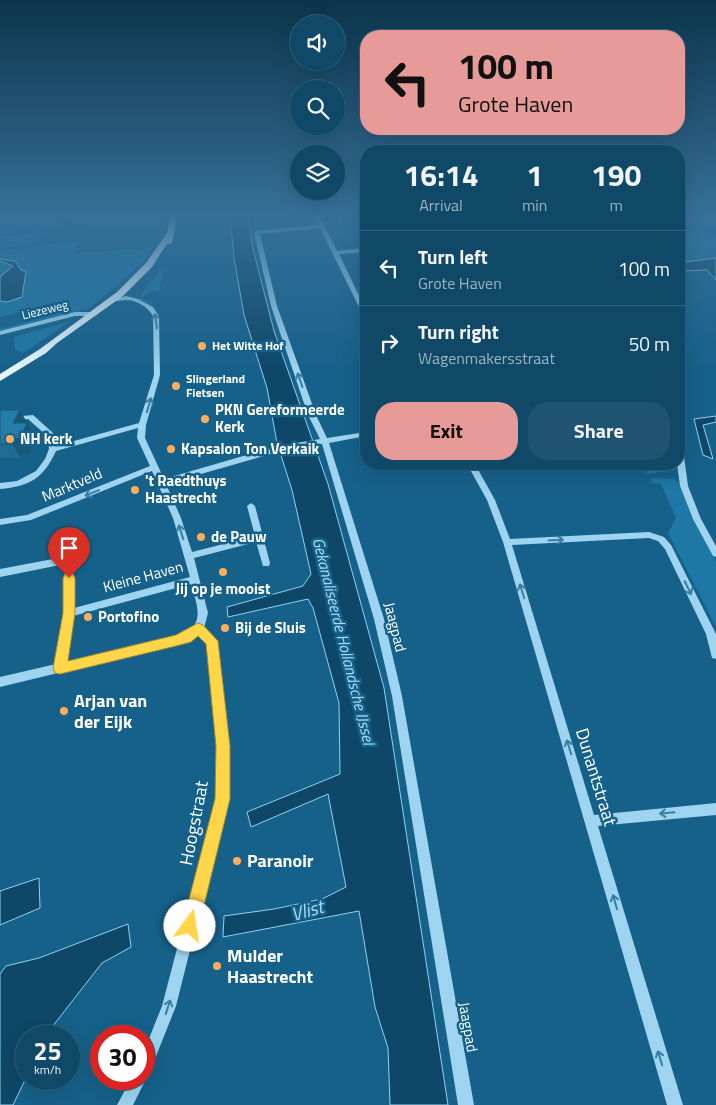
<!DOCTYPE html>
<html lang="en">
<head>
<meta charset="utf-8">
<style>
	body { margin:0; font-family:"Titillium Web",sans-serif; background:#1e5371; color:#f1f3f6; height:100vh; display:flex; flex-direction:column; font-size:19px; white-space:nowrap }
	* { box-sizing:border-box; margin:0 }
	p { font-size:16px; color:#9cb2c0 }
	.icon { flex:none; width:28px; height:28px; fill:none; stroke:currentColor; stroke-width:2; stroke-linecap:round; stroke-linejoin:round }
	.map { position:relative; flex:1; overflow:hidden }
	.details { position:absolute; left:360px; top:145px; width:325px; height:325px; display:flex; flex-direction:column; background:#104968; border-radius:20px; box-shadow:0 5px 20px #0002,0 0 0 1px #30617c }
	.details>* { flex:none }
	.top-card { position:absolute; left:360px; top:30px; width:325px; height:105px; border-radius:20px; box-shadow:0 5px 20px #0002,0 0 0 1px #30617c; background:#e69b98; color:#111; overflow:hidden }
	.buttons { position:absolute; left:290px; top:15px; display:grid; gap:10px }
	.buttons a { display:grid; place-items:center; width:55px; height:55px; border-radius:50%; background:#104968; box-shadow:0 5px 20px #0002,0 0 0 1px #30617c; font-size:25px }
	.speed { position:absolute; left:15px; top:1025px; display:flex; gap:10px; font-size:25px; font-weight:700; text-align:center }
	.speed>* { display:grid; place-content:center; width:65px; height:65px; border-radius:50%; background:#104968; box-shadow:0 5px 20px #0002,0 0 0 1px #30617c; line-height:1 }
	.speed small { font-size:12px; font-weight:400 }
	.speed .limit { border:8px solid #d22; background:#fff; color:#111 }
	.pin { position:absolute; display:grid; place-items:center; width:42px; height:42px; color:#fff; margin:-51px -21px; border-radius:50% 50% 50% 0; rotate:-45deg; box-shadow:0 0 5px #0007 }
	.pin .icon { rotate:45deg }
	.me { position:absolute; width:55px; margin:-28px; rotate:14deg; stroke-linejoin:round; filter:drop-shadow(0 0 4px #0008) }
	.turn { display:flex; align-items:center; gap:18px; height:105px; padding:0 15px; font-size:22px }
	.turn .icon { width:65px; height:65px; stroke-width:2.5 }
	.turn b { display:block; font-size:35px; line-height:42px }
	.eta { display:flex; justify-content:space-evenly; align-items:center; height:85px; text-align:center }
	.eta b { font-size:30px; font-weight:700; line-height:35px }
	.button { display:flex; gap:10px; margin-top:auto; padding:10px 15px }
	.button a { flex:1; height:58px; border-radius:20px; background:#e69b98; color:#111; font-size:20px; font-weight:700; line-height:58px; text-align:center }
	.button a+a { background:#1e5371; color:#f1f3f6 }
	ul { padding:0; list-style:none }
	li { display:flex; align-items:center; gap:15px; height:75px; padding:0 15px; border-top:1px solid #30617c }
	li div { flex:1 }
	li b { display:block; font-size:19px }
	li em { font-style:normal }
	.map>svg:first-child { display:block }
	.green { fill:#1e77a4 }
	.water { fill:#0e4767; stroke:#91d2f2 }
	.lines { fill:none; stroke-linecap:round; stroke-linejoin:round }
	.minor { fill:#9ed4ef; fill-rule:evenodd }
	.major { fill:#e6f5ff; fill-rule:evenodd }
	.wall { fill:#1f6b91 }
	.shaded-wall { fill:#195776 }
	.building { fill:#247ca9; stroke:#195776 }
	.oneway { stroke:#387ea3 }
	.route { fill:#ffd54a; stroke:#a68a30 }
	.poi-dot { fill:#ffad5c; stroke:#16618a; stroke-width:2 }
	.labels { text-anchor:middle; stroke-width:5; stroke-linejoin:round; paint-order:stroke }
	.far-street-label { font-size:12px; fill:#fff; stroke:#16618a }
	.far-poi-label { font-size:12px; font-weight:bold; fill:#fff; stroke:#16618a; text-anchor:start }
	.poi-label { font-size:15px; font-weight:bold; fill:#fff; stroke:#16618a; text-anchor:start }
	.street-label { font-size:15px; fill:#fff; stroke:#16618a }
	.water-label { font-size:16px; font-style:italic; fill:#aaddf6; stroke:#16618a }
	.near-poi-label { font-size:18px; font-weight:bold; fill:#fff; stroke:#16618a; text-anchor:start }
	.near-street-label { font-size:18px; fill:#fff; stroke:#16618a }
	.near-water-label { font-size:19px; font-style:italic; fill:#aaddf6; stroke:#16618a }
</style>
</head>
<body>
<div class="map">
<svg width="716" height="1105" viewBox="0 0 716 1105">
	<rect width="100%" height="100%" fill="#16618a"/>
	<path class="green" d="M0,214H63V217H67V214H166L162,226L87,224L73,223L67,220L63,221L53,229H46L43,232H49L33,244L0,249V237L33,233L34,231L0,233Z
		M679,214H716V232L712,230L679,229Z
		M707,230L716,234V258L679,263V233Z
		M77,241L76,253L153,248L143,262L120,283L88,309L0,331V329L61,313L55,302L0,317V251Z
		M161,270H163L159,292L150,291L141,298L154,304L152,305L139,299L146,287Z
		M71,321L23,353L15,349L14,337Z
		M659,464H676L675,470L646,474L651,466Z
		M651,478L673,479L678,482L693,518L716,562V627L668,533L676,518L661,484L652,483Z"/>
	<path class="water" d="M230,214H248L253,249L274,331L328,484L384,688L448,1105H390L388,1048L375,1007L359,911L223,937L224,916L274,909L322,899L346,887L328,794L251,827L247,812L340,774L339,703L313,608L308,599L228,617L227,607L303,586L311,574L292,490L277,443L267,388L244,315L234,258Z
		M716,258V280L707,270L679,271V263Z
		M0,259L15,261L21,270L26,271L22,297L7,302L0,301V277L13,266L0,261Z
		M716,416V422L703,425L713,459L703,455L694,419Z
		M39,878L40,908L0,925V891Z
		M128,924L131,947L102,963L45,1036H26V1078L13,1105H0V974L6,966L39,958Z"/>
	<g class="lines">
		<path class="minor" d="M314,214H337L320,217L337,251L366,248V252L339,254L366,310V317L363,315L320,228L260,234L277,306L316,415L327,438L366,432V436L329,443L384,619L402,696L474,1105H458L392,696L374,619L322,444L278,452L166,484L181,518L192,552L255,536L247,506L251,503L255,506L270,563L269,566H263L256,542L194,558L208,613L204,628L215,638L217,641L229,746L228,799L176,1006L149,1074L145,1076L146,1079L133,1105H117L131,1079H144V1051L162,1006L216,799L217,746L207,643L199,636L186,642L64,671L60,674L58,673L0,687V677L56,664L64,613L65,564L0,577V569L69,556L72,558L73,560L74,608L190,577L173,518L152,471L31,520L0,525V519L27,515L150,466L137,438L138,428L56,451C43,479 30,486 0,489V483L17,481L36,471L45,459L49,449L47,436L28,419L0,422V418L33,415L53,433L56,446L139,423L154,375L153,316C148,307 137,300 126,300C120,300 115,303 110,300L126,296L138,299L153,307L159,316L160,375L146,425L145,438L164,479L278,446L320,439L308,415L271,306L254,233L257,231L319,225ZM191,584C196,603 206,622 184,634L66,662L73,616Z
			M75,312H95L98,314L95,316H75L0,335V331Z
			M679,447L683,449L688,486L701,519L716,546V557L713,556L693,519L680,486L677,464H679Z
			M467,464H475L495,500L510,539L649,532L664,537L671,545L716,634V659L712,658L706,634L665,549L658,541L649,538L512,545L594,815L716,803V815L598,826L683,1105H667L503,542L487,500Z"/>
		<path class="major" d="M171,214H178L172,243L166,245L152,267L123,296L57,343L46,353L0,381V374L40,349L117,292L146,263L167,233Z"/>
	</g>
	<path class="wall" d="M0,410L28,424L35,437L29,453L23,454L21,458H0Z"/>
	<path class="shaded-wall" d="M20,410L35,437L29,453L23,454L21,458L12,444L14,439L13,423Z"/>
	<path class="building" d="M0,410H20L13,423H27L21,438L14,439L12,444H0Z"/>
	<defs><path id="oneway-shaft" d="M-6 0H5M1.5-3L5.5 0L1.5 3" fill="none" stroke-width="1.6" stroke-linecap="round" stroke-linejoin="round" transform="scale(1.25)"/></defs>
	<g class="oneway">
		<use href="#oneway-shaft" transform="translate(156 321) rotate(-97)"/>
		<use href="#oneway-shaft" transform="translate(300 380) rotate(-109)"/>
		<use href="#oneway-shaft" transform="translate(149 405) rotate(-73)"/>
		<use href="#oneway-shaft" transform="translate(92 493) rotate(158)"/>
		<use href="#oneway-shaft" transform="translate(181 532) rotate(-108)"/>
		<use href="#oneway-shaft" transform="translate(556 540) rotate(-3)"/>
		<use href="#oneway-shaft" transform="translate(688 588) rotate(64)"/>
		<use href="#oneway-shaft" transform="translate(522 591) rotate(-107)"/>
		<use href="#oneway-shaft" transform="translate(569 747) rotate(-107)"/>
		<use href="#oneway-shaft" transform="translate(667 813) rotate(175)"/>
		<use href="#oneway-shaft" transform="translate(615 902) rotate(-106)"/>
		<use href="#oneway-shaft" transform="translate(168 1007) rotate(-72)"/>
		<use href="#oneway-shaft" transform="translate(660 1058) rotate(-107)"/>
	</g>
	<linearGradient id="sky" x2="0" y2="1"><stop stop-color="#0c354c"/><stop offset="0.58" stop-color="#367098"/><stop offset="1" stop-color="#367098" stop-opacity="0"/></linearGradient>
	<rect width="716" height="369" fill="url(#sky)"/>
	<path class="route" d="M69,573L73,574L75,578V613L68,661L176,635L198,623L203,625L218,641L230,746V799L199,926L196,932L190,935L184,932L182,926L215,799L216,746L206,644L198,636L191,642L176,646L60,674L55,673L53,668L63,613V578L65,574Z"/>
	<g class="poi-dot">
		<circle cx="202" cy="346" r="5"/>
		<circle cx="176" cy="386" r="5"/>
		<circle cx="205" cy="419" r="5"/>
		<circle cx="10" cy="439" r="5"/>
		<circle cx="171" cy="449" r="5"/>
		<circle cx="135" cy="490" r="5"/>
		<circle cx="201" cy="537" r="5"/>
		<circle cx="223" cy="572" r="5"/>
		<circle cx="88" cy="617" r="5"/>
		<circle cx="225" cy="628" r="5"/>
		<circle cx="64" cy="711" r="5"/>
		<circle cx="237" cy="861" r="5"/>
		<circle cx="217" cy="966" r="5"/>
	</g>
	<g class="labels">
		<g class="far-street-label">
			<text transform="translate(45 310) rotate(-14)" y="4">Liezeweg</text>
		</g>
		<g class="far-poi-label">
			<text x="212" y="350">Het Witte Hof</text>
			<text x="186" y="383">Slingerland<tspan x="186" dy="14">Fietsen</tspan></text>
		</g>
		<g class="poi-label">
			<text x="215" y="415">PKN Gereformeerde<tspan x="215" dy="17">Kerk</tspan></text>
			<text x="20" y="444">NH kerk</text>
			<text x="181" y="454">Kapsalon Ton Verkaik</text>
			<text x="145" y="486">'t Raedthuys<tspan x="145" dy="17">Haastrecht</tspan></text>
			<text x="211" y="542">de Pauw</text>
			<text x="223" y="594" text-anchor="middle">Jij op je mooist</text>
			<text x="98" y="622">Portofino</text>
			<text x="235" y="633">Bij de Sluis</text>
		</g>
		<g class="street-label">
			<text transform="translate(72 485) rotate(-23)" y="5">Marktveld</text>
			<text transform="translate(143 577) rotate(-15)" y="5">Kleine Haven</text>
			<text transform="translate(395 627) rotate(76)" y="5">Jaagpad</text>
			<text transform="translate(468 1027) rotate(80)" y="5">Jaagpad</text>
		</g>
		<g class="water-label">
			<text transform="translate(344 641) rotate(76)" y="6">Gekanaliseerde Hollandsche IJssel</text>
		</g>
		<g class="near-poi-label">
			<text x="74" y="707">Arjan van<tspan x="74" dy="21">der Eijk</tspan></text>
			<text x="247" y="867">Paranoir</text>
			<text x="227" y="962">Mulder<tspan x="227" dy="21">Haastrecht</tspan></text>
		</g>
		<g class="near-street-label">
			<text transform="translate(596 777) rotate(73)" y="6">Dunantstraat</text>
			<text transform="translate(194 823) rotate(-79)" y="6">Hoogstraat</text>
		</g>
		<g class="near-water-label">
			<text transform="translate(307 910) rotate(-16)" y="7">Vlist</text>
		</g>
	</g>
</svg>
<div class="buttons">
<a><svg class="icon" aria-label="sound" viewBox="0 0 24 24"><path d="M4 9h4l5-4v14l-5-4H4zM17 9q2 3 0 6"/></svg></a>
<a><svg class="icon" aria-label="search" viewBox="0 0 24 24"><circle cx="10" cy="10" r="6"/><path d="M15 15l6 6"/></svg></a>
<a><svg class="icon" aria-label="layers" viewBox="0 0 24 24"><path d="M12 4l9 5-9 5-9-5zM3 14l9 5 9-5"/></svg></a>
</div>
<div class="speed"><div>25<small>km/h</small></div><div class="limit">30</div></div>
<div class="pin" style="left:69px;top:578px;background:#d93025"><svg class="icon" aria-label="arrive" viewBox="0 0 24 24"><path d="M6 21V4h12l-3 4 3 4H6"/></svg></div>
<svg class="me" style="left:190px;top:926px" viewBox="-20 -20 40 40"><circle r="19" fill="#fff"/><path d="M0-13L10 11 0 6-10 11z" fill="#ffd54a"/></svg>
<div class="top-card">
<div class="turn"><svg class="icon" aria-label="left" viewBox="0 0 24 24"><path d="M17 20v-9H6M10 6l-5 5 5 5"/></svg><div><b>100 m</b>Grote Haven</div></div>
</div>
<section class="details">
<div class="eta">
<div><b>16:14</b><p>Arrival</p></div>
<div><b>1</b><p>min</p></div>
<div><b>190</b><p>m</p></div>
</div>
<ul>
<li><svg class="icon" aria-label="left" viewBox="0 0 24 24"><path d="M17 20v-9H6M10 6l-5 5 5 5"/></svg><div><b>Turn left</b><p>Grote Haven</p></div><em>100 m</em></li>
<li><svg class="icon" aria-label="right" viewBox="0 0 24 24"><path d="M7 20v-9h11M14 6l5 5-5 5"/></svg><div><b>Turn right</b><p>Wagenmakersstraat</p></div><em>50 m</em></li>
</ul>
<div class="button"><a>Exit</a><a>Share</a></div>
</section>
</div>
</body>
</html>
